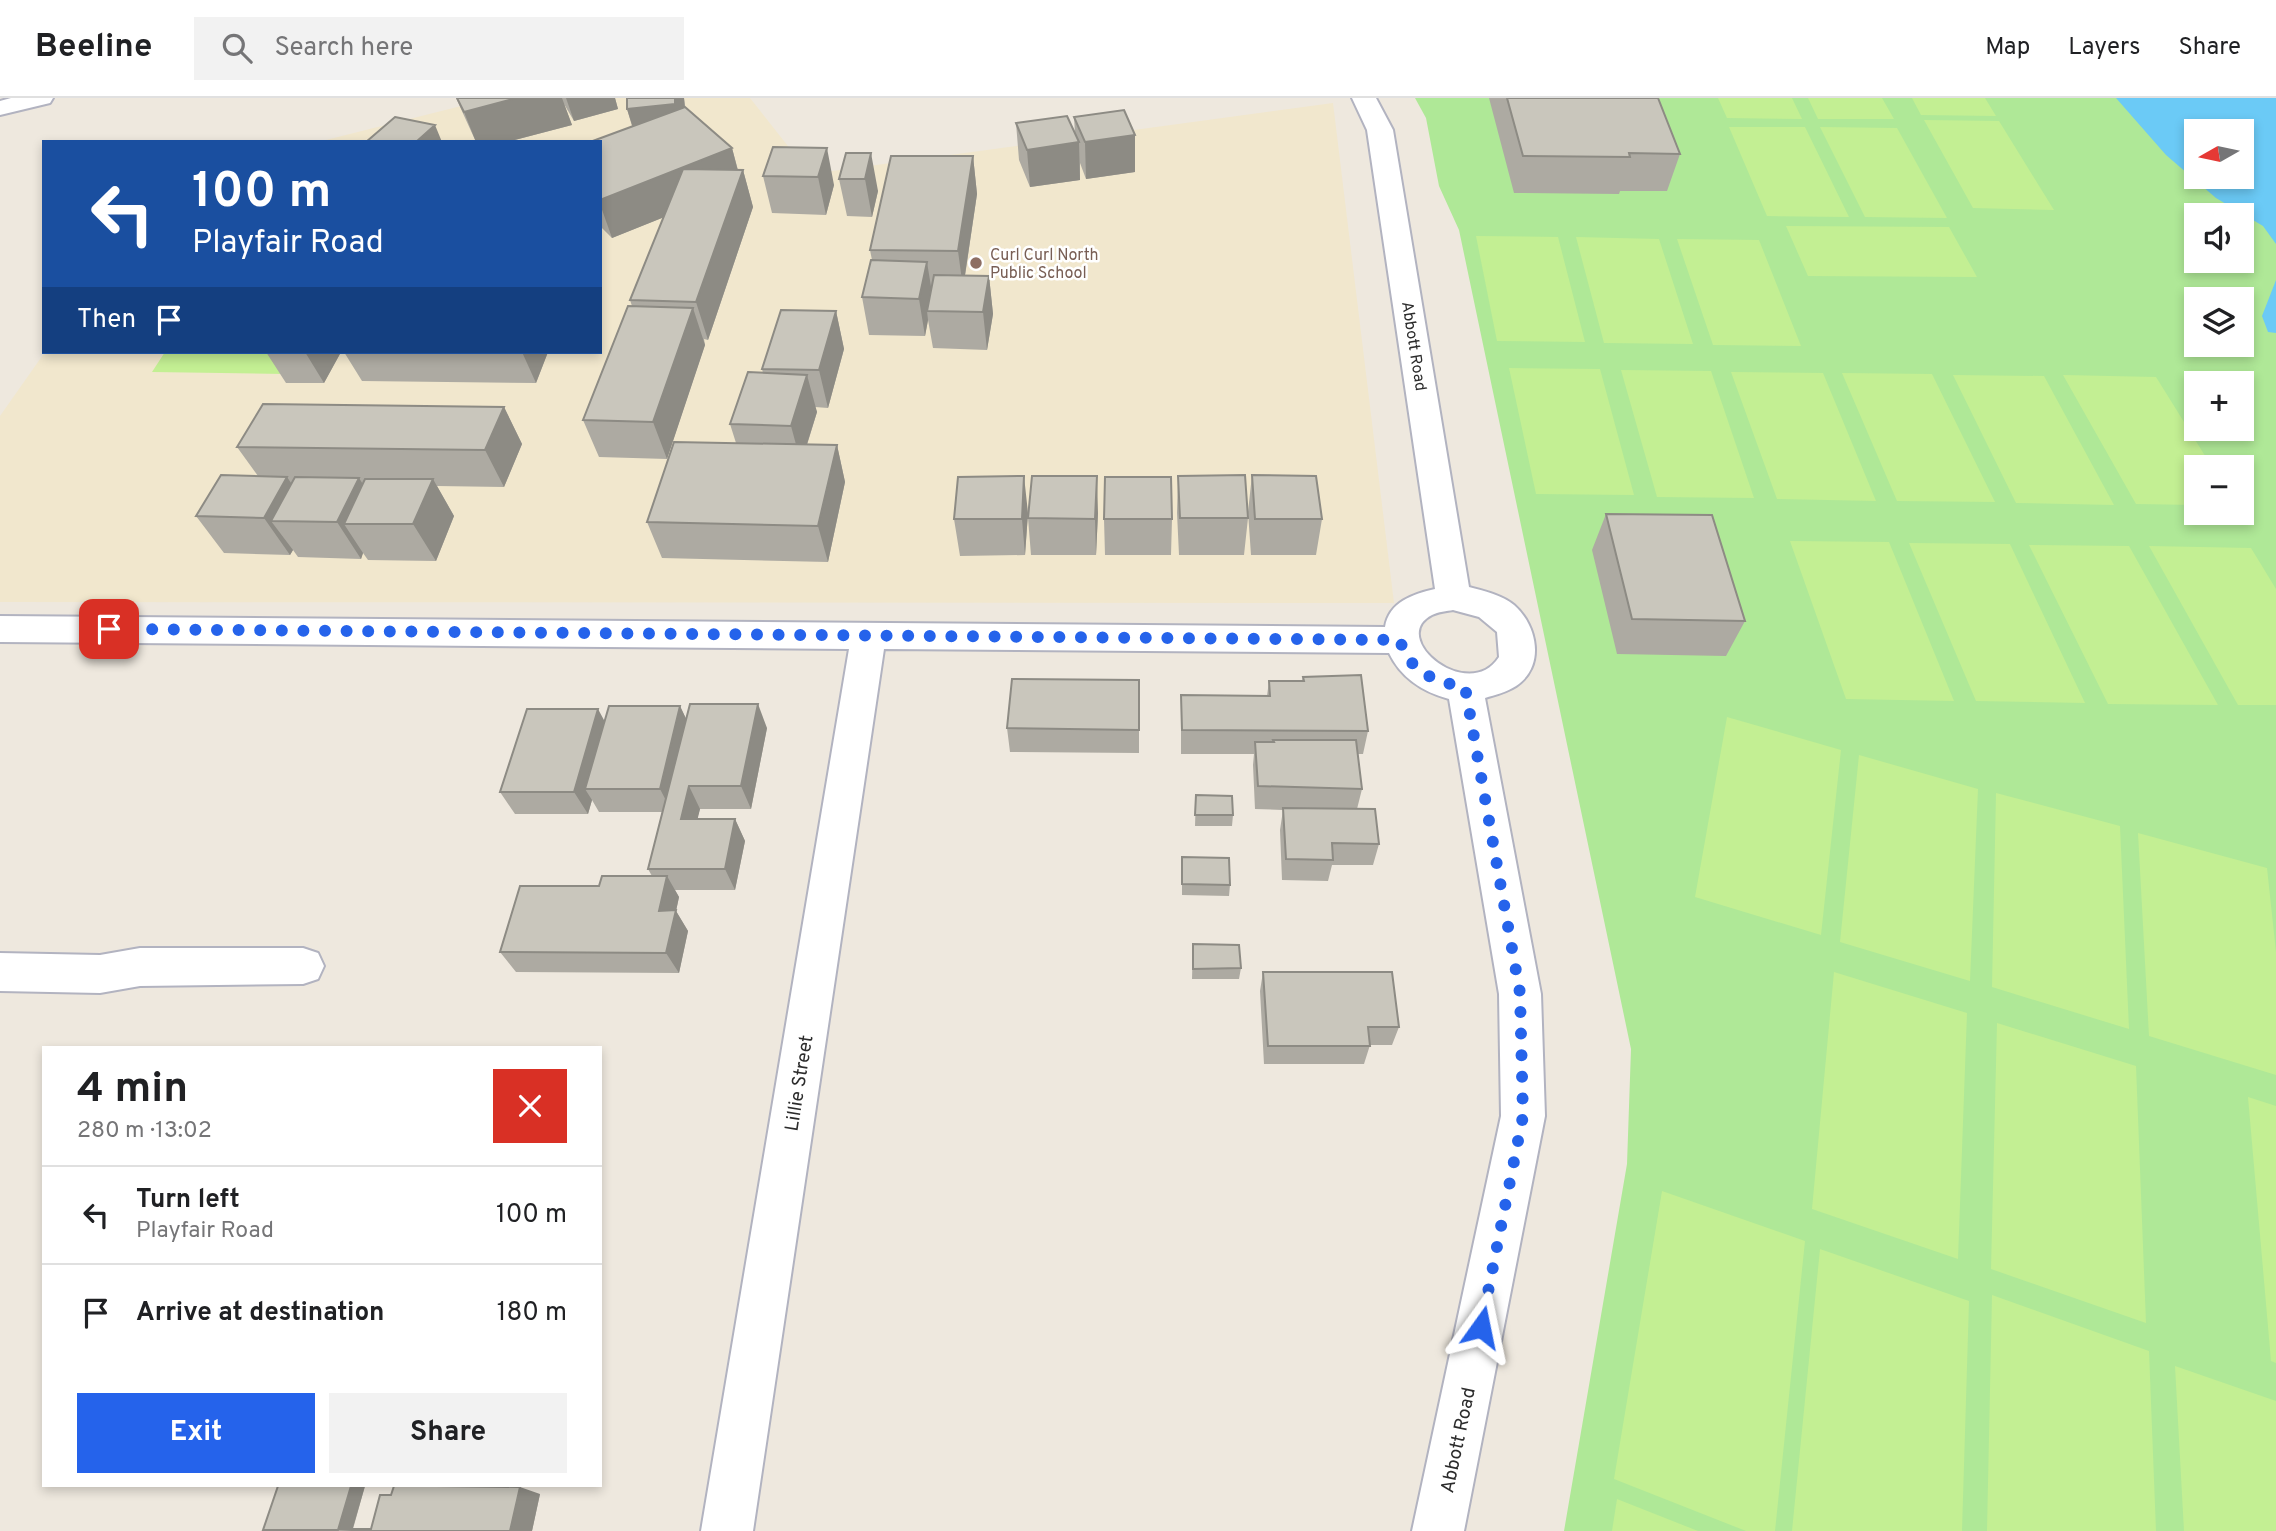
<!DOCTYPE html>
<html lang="en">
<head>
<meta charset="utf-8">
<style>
	body { margin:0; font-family:Overpass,sans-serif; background:#f2f2f2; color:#202124; height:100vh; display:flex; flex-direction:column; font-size:26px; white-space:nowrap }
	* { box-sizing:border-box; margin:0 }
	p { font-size:23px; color:#757577 }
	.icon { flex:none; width:38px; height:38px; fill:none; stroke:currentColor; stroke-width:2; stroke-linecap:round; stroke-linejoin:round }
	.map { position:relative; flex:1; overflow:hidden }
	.details { position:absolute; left:42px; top:948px; width:560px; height:441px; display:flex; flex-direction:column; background:#fff; border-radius:0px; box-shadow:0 4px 10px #0003 }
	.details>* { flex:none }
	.top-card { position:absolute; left:42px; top:42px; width:560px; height:214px; border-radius:0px; box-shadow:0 4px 10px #0003; background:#1a4fa0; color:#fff; overflow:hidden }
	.needle { width:46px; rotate:261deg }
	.buttons { position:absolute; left:2184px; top:21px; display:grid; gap:14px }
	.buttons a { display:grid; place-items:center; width:70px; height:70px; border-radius:0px; background:#fff; box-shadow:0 4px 10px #0003; font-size:35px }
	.pin { position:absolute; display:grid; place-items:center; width:60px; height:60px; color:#fff; margin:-30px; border-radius:14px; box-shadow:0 4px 10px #0006 }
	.me { position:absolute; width:77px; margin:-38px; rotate:12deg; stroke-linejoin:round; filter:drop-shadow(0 0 5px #0008) }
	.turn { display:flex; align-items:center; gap:24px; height:147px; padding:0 35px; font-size:32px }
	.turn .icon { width:91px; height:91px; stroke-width:2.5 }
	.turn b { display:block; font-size:49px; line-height:60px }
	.then { display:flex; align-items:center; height:66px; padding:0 35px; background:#0003; gap:14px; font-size:26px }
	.round { display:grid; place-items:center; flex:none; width:74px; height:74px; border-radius:0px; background:#f2f2f2 }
	.headline { display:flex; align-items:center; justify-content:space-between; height:119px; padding:0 35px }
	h1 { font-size:42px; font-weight:700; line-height:52px }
	.cta { display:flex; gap:14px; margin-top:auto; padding:14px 35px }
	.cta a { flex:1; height:80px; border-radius:0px; background:#2563eb; color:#fff; font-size:28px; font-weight:700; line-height:80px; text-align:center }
	.cta a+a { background:#f2f2f2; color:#202124 }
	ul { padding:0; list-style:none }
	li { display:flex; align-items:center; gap:21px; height:98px; padding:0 35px; border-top:2px solid #e0e0e0 }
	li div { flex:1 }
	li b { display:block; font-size:26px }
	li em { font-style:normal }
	header { display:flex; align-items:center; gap:42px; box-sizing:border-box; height:98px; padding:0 35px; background:#fff; border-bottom:2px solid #e0e0e0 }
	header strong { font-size:33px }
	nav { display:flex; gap:38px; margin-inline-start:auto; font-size:24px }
	.search { width:490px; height:63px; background:#f2f2f2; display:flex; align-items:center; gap:18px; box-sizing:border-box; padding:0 24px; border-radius:0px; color:#757577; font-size:26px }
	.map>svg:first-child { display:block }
	.education { fill:#f1e7cd }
	.green { fill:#afe897; fill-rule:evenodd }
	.pitch { fill:#c3ef93 }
	.water { fill:#6bcaf6; fill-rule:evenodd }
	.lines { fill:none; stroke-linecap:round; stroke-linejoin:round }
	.minor-casing { stroke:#b2b3c0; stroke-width:4 }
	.minor { fill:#fff; fill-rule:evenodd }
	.wall { fill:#adaaa2 }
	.shaded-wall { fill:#8d8b84 }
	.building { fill:#c9c6bc; stroke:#8d8b84; stroke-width:2 }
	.route { stroke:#2563eb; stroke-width:12; stroke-dasharray:0 21.6 }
	.education-dot { fill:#8d6e63; stroke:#fff; stroke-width:2.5 }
	.labels { text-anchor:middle; stroke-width:5; stroke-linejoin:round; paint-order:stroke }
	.far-education-label { font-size:16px; fill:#785e54; stroke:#fff; text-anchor:start }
	.far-street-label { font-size:16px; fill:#2c2c2c; stroke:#fff }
	.street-label { font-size:19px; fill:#2c2c2c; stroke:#fff }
</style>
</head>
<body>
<header>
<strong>Beeline</strong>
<div class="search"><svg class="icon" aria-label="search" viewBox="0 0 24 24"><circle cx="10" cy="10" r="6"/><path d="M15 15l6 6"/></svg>Search here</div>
<nav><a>Map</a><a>Layers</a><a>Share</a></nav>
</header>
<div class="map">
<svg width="2276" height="1433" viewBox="0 0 2276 1433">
	<rect width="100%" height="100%" fill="#eee8de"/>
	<path class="education" d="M493,0H750L810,76L1333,5L1394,505L0,504V318L45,254H600V44H318Z"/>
	<path class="green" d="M1415,0H2276V1433H1564L1627,1066L1631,951L1459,132L1439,88L1426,20ZM2196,33H2242V79H2196ZM2196,117H2242V163H2196ZM2196,201H2242V247H2196ZM2196,285H2242V331H2196ZM2196,369H2242V415H2196Z"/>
	<path class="pitch" d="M1718,0H1792L1802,21L1727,20Z
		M1808,0H1882L1894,21H1818Z
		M1912,0H1985L1996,18L1921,17Z
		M1924,22L1999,23L2054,112L1973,110Z
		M1729,29H1805L1849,119L1767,118Z
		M1820,29L1897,30L1947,120L1865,119Z
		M1786,128L1949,129L1977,179L1808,178Z
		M1476,138L1558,139L1585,244L1497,243Z
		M1576,139L1659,141L1693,246L1604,245Z
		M1677,141L1759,142L1801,248L1713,247Z
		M165,254H298L285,276L152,274Z
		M1509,270L1600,271L1634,397L1536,396Z
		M1621,272L1711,273L1754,400L1657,399Z
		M1731,274L1823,275L1876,403L1777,401Z
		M1842,275L1932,276L1995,404L1897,403Z
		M1953,277L2044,278L2114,407L2016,405Z
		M2063,277L2156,279L2212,369H2196V407L2136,406Z
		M1790,443L1889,444L1954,603L1846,601Z
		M1909,445L2010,446L2085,605L1976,603Z
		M2029,447L2129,448L2218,607L2108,606Z
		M2149,448L2251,450L2276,491V607H2238Z
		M1727,619L1841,652L1821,837L1695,799Z
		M1859,657L1978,691L1970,883L1840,844Z
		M1996,695L2120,728L2129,931L1992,889Z
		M2138,735L2267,770L2276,854V977L2149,938Z
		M1834,874L1967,915L1958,1161L1812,1111Z
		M1997,925L2136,968L2146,1225L1991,1171Z
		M2248,999L2276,1008V1265L2271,1263Z
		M1662,1093L1805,1143L1775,1433H1746L1614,1381Z
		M1820,1151L1969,1203L1962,1433H1792Z
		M1992,1197L2149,1253L2156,1433H1987Z
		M2175,1268L2276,1303V1433H2184Z
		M1617,1401L1698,1433H1612Z"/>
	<path class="water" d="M2116,0H2276V146L2263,128L2216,100L2166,57ZM2196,33H2242V79H2196Z
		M2276,182V235L2268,234L2262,218Z"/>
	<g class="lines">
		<g class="minor-casing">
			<path id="minor" d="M11,0H53L50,5L0,17V3Z
				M1352,0H1376L1393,32L1469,489C1484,493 1502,497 1514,507C1538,528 1545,569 1516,588C1507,594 1495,597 1485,600L1541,896L1545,1018L1464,1433H1412L1501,1018L1499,896L1449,601C1423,594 1401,580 1389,555L884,551L753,1433H701L849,551L0,544V518L1385,529C1389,504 1413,496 1435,491L1367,32ZM1453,512L1479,519L1497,534L1499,559C1469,606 1387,540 1432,517C1438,514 1447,513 1453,512Z
				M140,850H303L318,855L324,868L318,881L303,886L140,888L100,895L0,893V855L100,857Z"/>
		</g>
		<use href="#minor" class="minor"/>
	</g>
	<path class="wall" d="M456,0H615L618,11L574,23L564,6L572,27L507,44H476Z
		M627,0H684L685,9L732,50L738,72H743L753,109L708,242L704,241L705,247L667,361L599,359L583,322L632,208L630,202L664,119L612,140L600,128V44L632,28L627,11Z
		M1489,0H1658L1680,56L1667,93H1620L1619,96L1514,95Z
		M1074,19L1135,74L1086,81L1080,65V82L1030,89L1019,62L1016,25L1075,36Z
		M773,49L834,87L826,117L772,115L763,78Z
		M846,55L878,93L872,119L847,118L839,81Z
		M973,58L977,96L965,178H989L993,216L987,252L933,250L928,222L925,238L869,237L862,199L872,162L870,152Z
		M836,213L844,251L828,310L815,309L817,314L807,347H837L845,384L828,464L662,460L647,424L736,345L730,326L763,275L762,271Z
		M266,254H341L324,285H286Z
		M344,254H548L536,285L362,283Z
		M504,309L522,346L504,389L437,388L454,418L436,463L368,462L363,455L361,461L298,459L293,452L290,457L224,455L196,418L258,378L237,349Z
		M1252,377L1322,421L1316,457H1251L1248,414Z
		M1178,378L1248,420L1244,457H1179L1177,415Z
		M1028,415L1025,457L960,458L954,421Z
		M1098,415L1096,457H1031L1028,420Z
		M1606,416L1745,523L1726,558L1617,556L1592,452Z
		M1104,421H1172L1171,457H1105Z
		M1303,579L1368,633L1363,656H1358L1362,691L1357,711L1379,746L1373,767H1332L1328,783L1282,782L1280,732L1283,712L1255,711L1253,667L1254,656H1181V597L1267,598L1269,583H1302Z
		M1139,582V655L1010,654L1007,630Z
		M680,608L686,621L767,630L751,711H700L697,721H735L745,743L735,792H675L679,799L676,813L688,833L679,875L516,874L500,854L599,788L652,778L648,771L662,714H599L592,702L588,716H515L500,694L605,623Z
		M1196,697L1233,717L1232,728H1195Z
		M1182,759L1230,787L1229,798L1182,797Z
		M1193,846L1241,870L1239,881H1192Z
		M1263,874L1399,929L1392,947H1370L1364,966H1264L1260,893Z
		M278,1388H365L353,1431H371L540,1396L532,1433H267L263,1432Z"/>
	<path class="shaded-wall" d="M517,0H562L572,27L507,44H476L464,14Z
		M566,0H615L618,11L574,23Z
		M631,0H684L686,20L639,49L627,11Z
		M435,27L442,44H416Z
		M1135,37V74L1086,81L1085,44Z
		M1079,44L1080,82L1030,89L1027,52Z
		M732,50L740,81L743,72L753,109L708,242L696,204L737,90L612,140L600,106V102Z
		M827,50L834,87L826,117L818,79Z
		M871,55L878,93L872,119L865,81Z
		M973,58L977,96L963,190L958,153Z
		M927,164L933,201L927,213L928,222L925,238L919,201Z
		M989,178L993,216L987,252L983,214Z
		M693,210L705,247L667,361L653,324Z
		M836,213L844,251L828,310L819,272Z
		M305,254H341L324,285Z
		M522,254H548L536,285Z
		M807,277L817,314L801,365L791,328Z
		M504,309L522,346L504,389L485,352Z
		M837,347L845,384L828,464L818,428Z
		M1024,378L1028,415L1025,457L1022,421Z
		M1097,378L1098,415L1096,457L1095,421Z
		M287,379L312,416L271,423L293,452L290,457L264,420Z
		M359,380L382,416L344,426L363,455L361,461L337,424Z
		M433,381L454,418L436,463L413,426Z
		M758,606L767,630L751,711L741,688Z
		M680,608L691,631L672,714L660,691Z
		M598,611L611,635L585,691L592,702L588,716L574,694Z
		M689,688L700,711L692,744L681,721Z
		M735,721L745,743L735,792L725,771Z
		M667,778L679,799L676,813L688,833L679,875L666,855L659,813Z
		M351,1388H365L352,1433L338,1432Z
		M520,1389L540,1396L532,1433H510Z"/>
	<path class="building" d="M457,0H517L464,14Z
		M627,0H675V6L627,11Z
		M1507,0H1658L1680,56L1629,55L1630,59L1523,58Z
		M685,9L732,50L600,102V44H590Z
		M1124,12L1135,37L1085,44L1074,19Z
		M1067,18L1079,44L1027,52L1016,25Z
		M395,19L435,27L416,44H366Z
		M773,49L827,50L818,79L763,78Z
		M846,55H871L865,81H839Z
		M891,58H973L958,153L870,152Z
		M683,71L743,72L696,204L630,202Z
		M871,162L927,164L919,201L862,199Z
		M934,177L989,178L983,214L927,213Z
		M628,208L693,210L653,324L583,322Z
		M781,212L836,213L819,272L762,271Z
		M748,274L807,277L791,328L730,326Z
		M263,306L504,309L485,352L237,349Z
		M674,344L837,347L818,428L647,424Z
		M221,377L287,379L264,420L196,418Z
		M1245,377L1248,420H1180L1178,378Z
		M1252,377L1316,378L1322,421H1255Z
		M1024,378L1022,421H954L958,379Z
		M1032,378H1097L1095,421L1028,420Z
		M295,379L359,380L337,424L271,423Z
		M1105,379H1171L1172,421H1104Z
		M365,381H433L413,426H344Z
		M1606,416L1712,417L1745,523L1632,521Z
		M1361,577L1368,633L1182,632L1181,597L1270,598L1269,583H1304L1303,579Z
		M1012,581L1139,582V632L1007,630Z
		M690,606H758L741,688H689L681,721H735L725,771H648Z
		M609,608H680L660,691H585Z
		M527,611H598L574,694H500Z
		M1273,642H1356L1362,691L1258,688L1255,644H1274Z
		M1196,697L1232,698L1233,717H1195Z
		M1283,710L1375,711L1379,746L1332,745L1333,762L1286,761Z
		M1182,759L1229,760L1230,787L1182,786Z
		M602,778H667L659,813L676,812L666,855L500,854L520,788H599Z
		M1193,846L1239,847L1241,870L1193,871Z
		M1263,874H1392L1399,929H1368L1370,948H1268Z
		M278,1388H351L338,1432H263Z
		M394,1388H436L520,1389L510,1433H352V1431H371L380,1397H391Z"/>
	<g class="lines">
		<path class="route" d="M109,531L1400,542C1409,574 1435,584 1465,589L1520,895L1523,1018L1481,1229"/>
	</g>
	<circle class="education-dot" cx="976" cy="165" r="7"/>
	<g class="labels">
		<g class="far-education-label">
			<text x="990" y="162">Curl Curl North<tspan x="990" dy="18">Public School</tspan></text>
		</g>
		<g class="far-street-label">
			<text transform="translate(1415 248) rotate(81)" y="6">Abbott Road</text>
		</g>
		<g class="street-label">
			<text transform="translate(798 985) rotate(-81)" y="7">Lillie Street</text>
			<text transform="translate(1457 1342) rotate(-78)" y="7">Abbott Road</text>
		</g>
	</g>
</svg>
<div class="buttons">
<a><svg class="needle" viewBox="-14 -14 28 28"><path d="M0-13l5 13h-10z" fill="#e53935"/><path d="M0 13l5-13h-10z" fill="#757577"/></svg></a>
<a><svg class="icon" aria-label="sound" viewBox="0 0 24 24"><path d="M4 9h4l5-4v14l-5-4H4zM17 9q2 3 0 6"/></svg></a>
<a><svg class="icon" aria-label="layers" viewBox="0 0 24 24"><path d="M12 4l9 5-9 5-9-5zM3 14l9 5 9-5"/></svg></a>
<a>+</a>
<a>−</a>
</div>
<div class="pin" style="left:109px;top:531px;background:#d93025"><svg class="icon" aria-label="arrive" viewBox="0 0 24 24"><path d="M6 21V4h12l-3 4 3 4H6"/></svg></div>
<svg class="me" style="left:1481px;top:1229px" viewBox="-20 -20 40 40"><path d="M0-17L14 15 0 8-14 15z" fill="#2563eb" stroke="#fff" stroke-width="4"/></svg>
<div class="top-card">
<div class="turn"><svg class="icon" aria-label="left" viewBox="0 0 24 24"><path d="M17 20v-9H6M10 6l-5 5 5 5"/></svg><div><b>100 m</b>Playfair Road</div></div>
<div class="then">Then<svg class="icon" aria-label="arrive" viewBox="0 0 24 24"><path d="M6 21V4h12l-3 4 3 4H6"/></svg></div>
</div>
<section class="details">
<div class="headline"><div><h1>4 min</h1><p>280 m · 13:02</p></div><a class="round" style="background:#d93025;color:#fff"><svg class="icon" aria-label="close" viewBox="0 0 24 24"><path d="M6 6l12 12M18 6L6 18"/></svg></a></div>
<ul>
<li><svg class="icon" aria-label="left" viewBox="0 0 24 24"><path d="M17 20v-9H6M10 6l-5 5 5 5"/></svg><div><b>Turn left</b><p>Playfair Road</p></div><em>100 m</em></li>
<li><svg class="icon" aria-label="arrive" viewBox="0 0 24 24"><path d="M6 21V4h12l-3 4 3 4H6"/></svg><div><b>Arrive at destination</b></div><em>180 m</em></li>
</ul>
<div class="cta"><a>Exit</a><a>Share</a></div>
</section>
</div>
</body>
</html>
